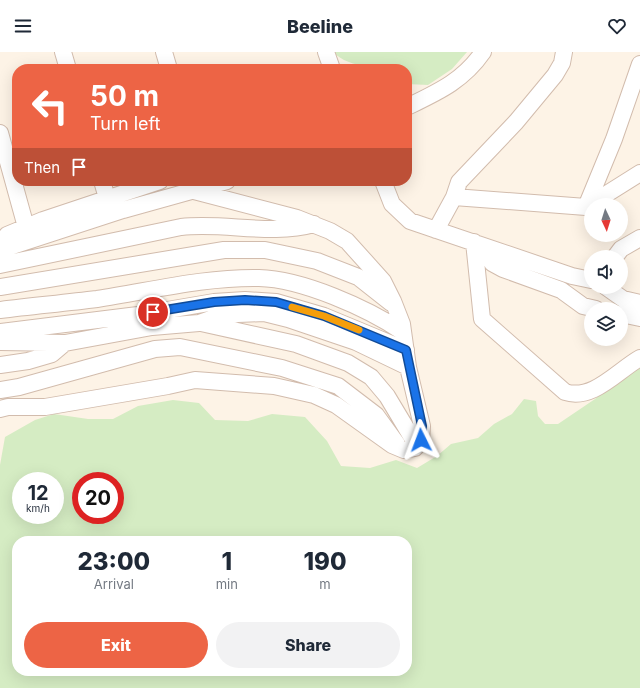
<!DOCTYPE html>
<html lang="en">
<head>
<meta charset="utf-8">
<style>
	body { margin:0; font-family:Inter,sans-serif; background:#f2f2f3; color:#1f2937; height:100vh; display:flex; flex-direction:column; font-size:15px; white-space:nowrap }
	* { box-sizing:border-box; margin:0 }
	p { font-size:13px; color:#747a83 }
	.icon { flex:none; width:22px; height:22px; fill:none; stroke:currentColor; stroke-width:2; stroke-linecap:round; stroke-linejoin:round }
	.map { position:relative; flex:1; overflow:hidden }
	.drawer { position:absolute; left:12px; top:484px; width:400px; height:140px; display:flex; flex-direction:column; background:#fff; border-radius:16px; box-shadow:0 4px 16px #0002 }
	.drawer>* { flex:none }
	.top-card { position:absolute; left:12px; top:12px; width:400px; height:122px; border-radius:16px; box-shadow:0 4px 16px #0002; background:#ed6445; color:#fff; overflow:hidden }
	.needle { width:26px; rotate:176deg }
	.tools { position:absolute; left:584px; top:146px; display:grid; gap:8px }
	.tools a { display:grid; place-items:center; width:44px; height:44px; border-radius:50%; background:#fff; box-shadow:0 4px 16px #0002; font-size:20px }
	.speed { position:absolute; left:12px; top:420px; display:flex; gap:8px; font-size:20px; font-weight:700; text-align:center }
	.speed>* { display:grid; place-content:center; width:52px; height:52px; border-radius:50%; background:#fff; box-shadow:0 4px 16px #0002; line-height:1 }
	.speed small { font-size:10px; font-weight:400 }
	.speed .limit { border:6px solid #d22; background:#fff; color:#111 }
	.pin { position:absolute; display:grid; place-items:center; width:34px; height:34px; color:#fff; margin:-17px; border:2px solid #fff; border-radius:50%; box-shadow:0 1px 4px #0007 }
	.me { position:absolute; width:44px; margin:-22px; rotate:357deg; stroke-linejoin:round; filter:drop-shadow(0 0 3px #0008) }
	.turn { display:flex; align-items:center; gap:14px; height:84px; padding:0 12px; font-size:18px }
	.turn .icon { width:52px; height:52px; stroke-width:2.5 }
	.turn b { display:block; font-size:28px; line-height:34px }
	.then { display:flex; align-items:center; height:38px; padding:0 12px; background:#0003; gap:8px; font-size:15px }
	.eta { display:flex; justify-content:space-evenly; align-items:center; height:68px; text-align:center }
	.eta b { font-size:24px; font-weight:800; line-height:28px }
	.cta { display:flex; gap:8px; margin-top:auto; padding:8px 12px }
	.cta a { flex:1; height:46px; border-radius:24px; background:#ed6445; color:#fff; font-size:16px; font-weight:800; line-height:46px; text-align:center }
	.cta a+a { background:#f2f2f3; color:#1f2937 }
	header { display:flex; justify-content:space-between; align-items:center; height:52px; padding:0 12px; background:#fff; font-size:18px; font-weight:800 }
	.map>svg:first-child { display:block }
	.green { fill:#d5ecc3; fill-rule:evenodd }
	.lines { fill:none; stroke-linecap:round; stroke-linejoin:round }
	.minor-casing { stroke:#d2bcad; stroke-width:18 }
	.minor { stroke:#fff; stroke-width:16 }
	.route-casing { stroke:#114b97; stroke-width:10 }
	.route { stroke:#1a73e8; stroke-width:7 }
	.slow { stroke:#f59e0b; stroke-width:7 }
</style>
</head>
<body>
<header><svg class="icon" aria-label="menu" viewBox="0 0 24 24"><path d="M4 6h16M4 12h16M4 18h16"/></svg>Beeline<svg class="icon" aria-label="heart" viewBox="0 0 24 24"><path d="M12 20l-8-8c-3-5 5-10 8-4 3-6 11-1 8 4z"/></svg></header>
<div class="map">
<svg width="640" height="636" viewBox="0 0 640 636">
	<rect width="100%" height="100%" fill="#fdf3e6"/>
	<path class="green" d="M333,0H467L452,17L428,33L407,32V17C386,17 349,17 333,0Z
		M640,313V636H0V413L5,385L35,368L54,362L88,367H113L138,354L173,348L199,351L215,368L248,369L272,362L305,365L327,389L341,414L370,416L396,408L417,416L437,404L451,392L478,386L494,372L512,362L524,347L536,349L538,364L545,372H558L595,347L624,323ZM21,429H55V463H21ZM81,429H115V463H81ZM17,489H407V619H17Z"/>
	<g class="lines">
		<g class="minor-casing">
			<path id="minor" d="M63,0L68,17
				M164,0L169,17
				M326,0L332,17
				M407,55C438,40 463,29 483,0
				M0,81L26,175
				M102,129L107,146
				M383,129L392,152L410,169L572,224L591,228
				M454,145L586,155L640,121
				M586,155L614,87L640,12
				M436,178L454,145L459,130L516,70L555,23L562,11L564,0
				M474,190L482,267L565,340C593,349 617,319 640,306
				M0,193L7,183L43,168L160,129
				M486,195L492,211L503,217L561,238L583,254L596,257
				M0,198L123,158L227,129
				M615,205L621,197L640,186
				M0,213L181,175C225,170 271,184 314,172
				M0,235L224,198H265L317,209L358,225L391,251
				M606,235L623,247L640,251
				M0,258C32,254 65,251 97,247C150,239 204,225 259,226C302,227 367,256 403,280
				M621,262L640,266
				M201,271L296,292L348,311L371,325L387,344L417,394
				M0,280L138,263L214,250L245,248L276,250L324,264L406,298
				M0,290L65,291L152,275L199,271L219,264L238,262L264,261L288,267L356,290L408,315
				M0,313L28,309L52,302L65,291
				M0,338L19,335L155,297L180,295L282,316L338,334L376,363L397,392
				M0,357L8,355H45L168,334L195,328L274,334L314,343L336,353L392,393L404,398L415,396L421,388L422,374L408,315L402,272L393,249L383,229L347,189L330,179L297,166L194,139"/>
		</g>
		<use href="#minor" class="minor"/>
	</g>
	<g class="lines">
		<g class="route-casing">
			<path id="route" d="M153,260L214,250L245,248L276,250L324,264L406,298L422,374L421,388"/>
		</g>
		<use href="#route" class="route"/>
		<path class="slow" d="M292,255L324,264L359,278"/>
	</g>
</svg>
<div class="tools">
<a><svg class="needle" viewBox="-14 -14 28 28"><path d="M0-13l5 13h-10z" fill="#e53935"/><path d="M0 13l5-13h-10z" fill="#747a83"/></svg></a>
<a><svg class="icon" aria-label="sound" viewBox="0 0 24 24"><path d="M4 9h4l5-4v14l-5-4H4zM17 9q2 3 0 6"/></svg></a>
<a><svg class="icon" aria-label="layers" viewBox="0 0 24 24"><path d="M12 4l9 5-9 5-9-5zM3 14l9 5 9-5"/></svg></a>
</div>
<div class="speed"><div>12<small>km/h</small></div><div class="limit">20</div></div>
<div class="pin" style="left:153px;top:260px;background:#d93025"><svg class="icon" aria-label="arrive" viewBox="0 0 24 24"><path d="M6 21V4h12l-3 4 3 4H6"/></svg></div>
<svg class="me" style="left:421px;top:388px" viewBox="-20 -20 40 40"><path d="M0-17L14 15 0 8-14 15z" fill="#1a73e8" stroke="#fff" stroke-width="4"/></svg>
<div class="top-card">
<div class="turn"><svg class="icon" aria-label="left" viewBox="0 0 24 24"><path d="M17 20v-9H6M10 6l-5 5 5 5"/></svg><div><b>50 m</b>Turn left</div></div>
<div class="then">Then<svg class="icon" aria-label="arrive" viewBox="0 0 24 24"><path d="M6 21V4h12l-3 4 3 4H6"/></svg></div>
</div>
<section class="drawer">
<div class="eta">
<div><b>23:00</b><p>Arrival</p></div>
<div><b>1</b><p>min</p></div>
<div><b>190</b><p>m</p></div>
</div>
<div class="cta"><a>Exit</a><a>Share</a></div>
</section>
</div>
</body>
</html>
